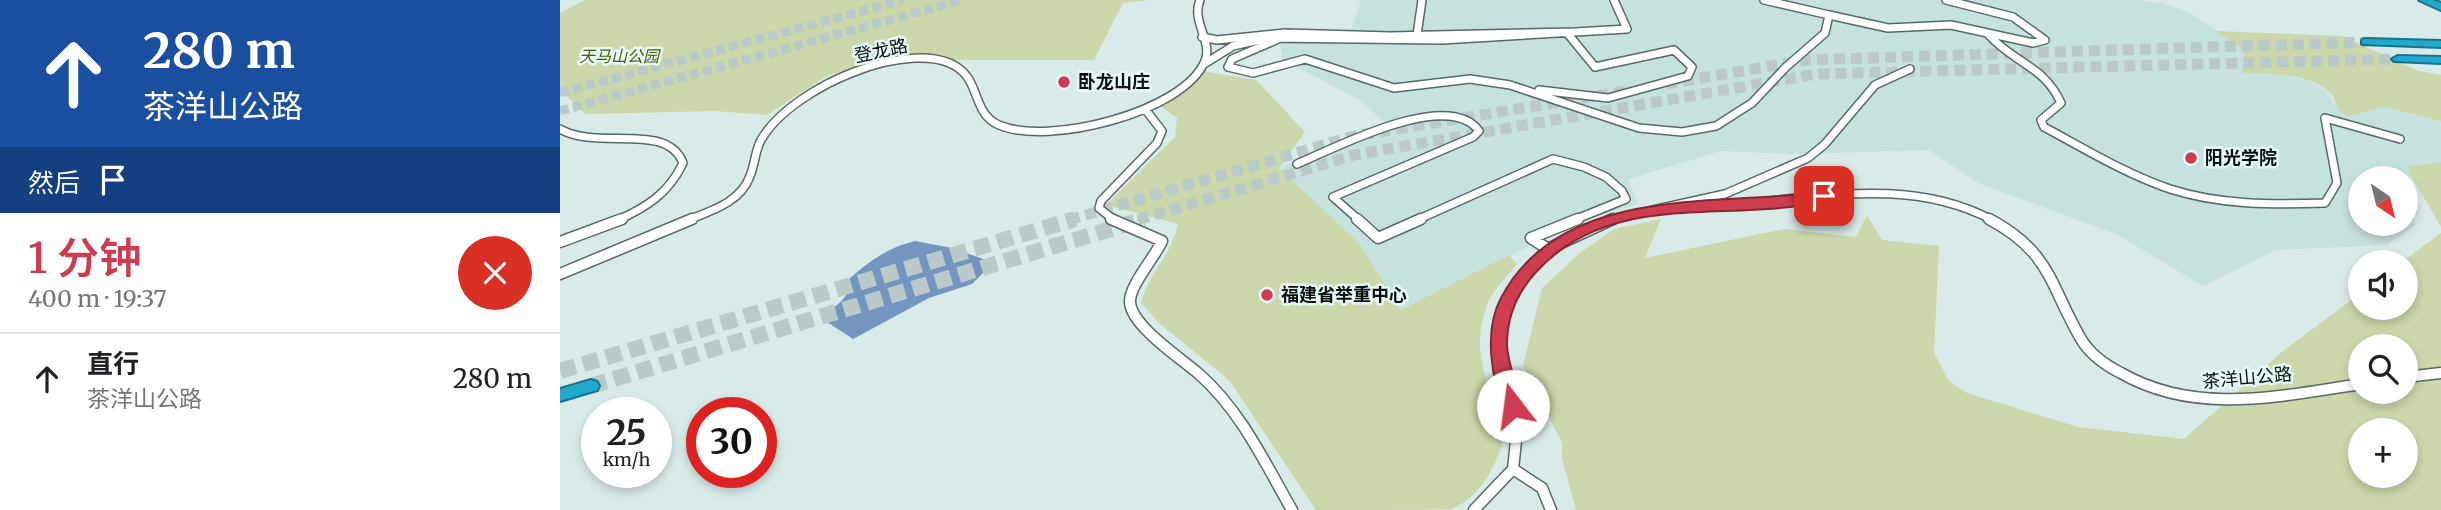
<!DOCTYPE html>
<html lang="zh">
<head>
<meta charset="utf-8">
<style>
	body { margin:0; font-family:Merriweather,"Noto Sans SC",serif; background:#f6f6f6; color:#202124; height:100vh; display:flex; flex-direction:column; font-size:26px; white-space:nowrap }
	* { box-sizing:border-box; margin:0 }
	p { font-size:23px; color:#757577 }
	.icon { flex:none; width:38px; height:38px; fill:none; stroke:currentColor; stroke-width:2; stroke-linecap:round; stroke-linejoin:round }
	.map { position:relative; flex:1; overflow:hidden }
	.panel { display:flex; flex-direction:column; background:#fff; width:560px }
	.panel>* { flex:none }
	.hud { background:#1a4fa0; color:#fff; overflow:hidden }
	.needle { width:46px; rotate:145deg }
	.fabs { position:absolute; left:1788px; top:166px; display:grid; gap:14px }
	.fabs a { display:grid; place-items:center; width:70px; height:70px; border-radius:50%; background:#fff; box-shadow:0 4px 10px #0003; font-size:35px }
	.speed { position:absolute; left:21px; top:397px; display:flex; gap:14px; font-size:35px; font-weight:700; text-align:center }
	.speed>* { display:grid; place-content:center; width:91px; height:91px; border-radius:50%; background:#fff; box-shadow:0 4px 10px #0003; line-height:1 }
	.speed small { font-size:18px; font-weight:400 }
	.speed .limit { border:10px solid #d22; background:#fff; color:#111 }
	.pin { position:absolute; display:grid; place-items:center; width:60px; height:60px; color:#fff; margin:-30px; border-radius:14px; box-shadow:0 4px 10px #0006 }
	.me { position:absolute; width:77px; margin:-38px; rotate:345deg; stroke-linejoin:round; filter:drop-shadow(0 0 5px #0008) }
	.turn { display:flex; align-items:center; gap:24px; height:147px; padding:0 28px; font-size:32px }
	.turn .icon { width:91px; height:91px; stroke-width:2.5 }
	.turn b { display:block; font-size:49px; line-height:60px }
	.then { display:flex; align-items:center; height:66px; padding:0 28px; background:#0003; gap:14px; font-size:26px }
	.round { display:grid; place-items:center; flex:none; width:74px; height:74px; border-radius:37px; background:#f6f6f6 }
	.head { display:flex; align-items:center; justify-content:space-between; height:119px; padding:0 28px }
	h1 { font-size:42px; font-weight:600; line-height:52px; color:#cd3d4f }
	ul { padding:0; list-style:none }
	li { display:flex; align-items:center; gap:21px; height:91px; padding:0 28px; border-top:2px solid #e0e0e0 }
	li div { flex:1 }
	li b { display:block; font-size:26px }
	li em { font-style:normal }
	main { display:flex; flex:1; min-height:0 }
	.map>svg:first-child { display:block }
	.built { fill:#c6e2df; fill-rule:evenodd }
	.green { fill:#ccd7ab; fill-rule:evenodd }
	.water { fill:#7495c0 }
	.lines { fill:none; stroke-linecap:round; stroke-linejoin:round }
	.major-tunnel { stroke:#bacac8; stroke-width:9; stroke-dasharray:9 4.5; stroke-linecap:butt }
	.highway-tunnel-far1 { stroke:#bacac8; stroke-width:11; stroke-dasharray:11 6; stroke-linecap:butt }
	.highway-tunnel { stroke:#bacac8; stroke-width:16; stroke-dasharray:16 8; stroke-linecap:butt }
	.minor-far1-casing { stroke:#596967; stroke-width:10 }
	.minor-casing { stroke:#596967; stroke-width:13 }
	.highway-casing { stroke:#18738a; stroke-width:4 }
	.minor-far1 { stroke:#fff; stroke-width:7 }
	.minor { stroke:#fff; stroke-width:10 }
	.highway { fill:#20a9cd; fill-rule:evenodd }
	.route { fill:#cd3d4f; stroke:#852833; stroke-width:2 }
	.poi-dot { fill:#cd3d4f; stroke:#e6f9f6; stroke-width:2.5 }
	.labels { text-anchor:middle; stroke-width:5; stroke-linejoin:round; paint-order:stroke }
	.far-park-label { font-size:16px; font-style:italic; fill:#4c5a00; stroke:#e6f9f6 }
	.street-label { font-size:18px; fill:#090f0f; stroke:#e6f9f6 }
	.poi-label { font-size:18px; font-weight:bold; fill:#090f0f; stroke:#e6f9f6; text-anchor:start }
</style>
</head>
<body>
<main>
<section class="panel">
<div class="hud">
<div class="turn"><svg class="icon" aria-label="ahead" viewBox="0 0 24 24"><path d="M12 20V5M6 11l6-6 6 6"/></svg><div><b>280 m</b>茶洋山公路</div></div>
<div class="then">然后<svg class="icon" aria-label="arrive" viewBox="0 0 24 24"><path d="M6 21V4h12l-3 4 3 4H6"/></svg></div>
</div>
<div class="head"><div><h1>1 分钟</h1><p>400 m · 19:37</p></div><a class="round" style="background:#d93025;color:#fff"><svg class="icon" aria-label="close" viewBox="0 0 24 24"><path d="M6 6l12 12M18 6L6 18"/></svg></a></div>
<ul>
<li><svg class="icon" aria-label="ahead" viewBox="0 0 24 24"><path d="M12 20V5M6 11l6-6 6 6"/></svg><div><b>直行</b><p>茶洋山公路</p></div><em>280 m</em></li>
</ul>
</section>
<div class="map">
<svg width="1881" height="510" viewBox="0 0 1881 510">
	<rect width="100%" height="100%" fill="#d9ebe9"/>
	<path class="built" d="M801,0H1576L1602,3L1628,12L1683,48L1685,58L1682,73L1720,74L1749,81L1768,92L1774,105L1804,112L1826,107L1881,121V162L1849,166L1855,225L1827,245L1715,250L1643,286L1558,235L1418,183L1369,150L1233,154L1161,151L1068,179L1078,204L1016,223L841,310L799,243L718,168L825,123L800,100L723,60L720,43L787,41ZM1801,178H1846V224H1801Z"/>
	<path class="green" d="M25,0H588L563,3L534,60H395L357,53L321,58L265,77L207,115L155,111L25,114L0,89V13Z
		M1655,31L1782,36L1856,70L1881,75V121L1826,107L1787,116C1772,107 1778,99 1768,91C1743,72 1711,74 1682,73L1685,58L1683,49Z
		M642,71L696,80L745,132L719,168L799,243L841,310L949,255L957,264C948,275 934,289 928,303C910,347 925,386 948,425C939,458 926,494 892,509C880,510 777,510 756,510L669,380L599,323L581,303C588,274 612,254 618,224L546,205L615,137L617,118L598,104Z
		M1881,162V227L1849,172V166Z
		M1307,215L1322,240L1379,246L1374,353L1389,381L1407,393L1518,427L1624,439L1723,351L1801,293V308H1846V262H1842L1881,233V510H1016L1002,458V443L963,366L982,288L1021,252L1054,229L1101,219L1085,258L1224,229L1296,237ZM1801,346H1846V392H1801ZM1801,430H1846V476H1801Z"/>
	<path class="water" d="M355,241L392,248L426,260V270L412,284L369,298L293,339L261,318C273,307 293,298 289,279C309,261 329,247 355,241Z"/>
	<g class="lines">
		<path class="major-tunnel" d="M0,93L343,0
			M0,111L402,0"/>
		<path class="highway-tunnel-far1" d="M1106,84L1246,60L1806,42
			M509,220L794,136L1072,90
			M578,220L794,155L1256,74L1838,59"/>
		<path class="highway-tunnel" d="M0,371L515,219
			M31,386L584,219"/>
		<g class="minor-far1-casing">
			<path id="minor-far1" d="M1269,15L1328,28L1391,25L1473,43L1485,40L1453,17L1386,0
				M1015,32L1067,29L1054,0
				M725,33L723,37L672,59L668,67L693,73L745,59L834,88L910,79L950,85L1079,128L1122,132L1156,126L1192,103L1226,67L1265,33L1269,15L1204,0
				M1428,34C1453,63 1484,65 1501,103L1481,120L1484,127C1525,149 1566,174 1610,189C1660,205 1713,205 1765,203L1777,183L1765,118L1840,139
				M857,35L862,0
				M642,37L657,40L725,33L830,36L1015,32L882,40L708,38L673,46L644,64
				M979,90L1048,98L1128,76L1132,67L1114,50L1035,67L1008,34
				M0,129C38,151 107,121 123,163C109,193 87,207 58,220
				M737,164C775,148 888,88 919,131L913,137L773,197L799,220
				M1119,206C1224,209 1334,168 1432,220
				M128,220C151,211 181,202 190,176C195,164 195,151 201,140C218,110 262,84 294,72C324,60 386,45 408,78C419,95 418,116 439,125C487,146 623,113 645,61C653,41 631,22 640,0
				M554,220L539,208L541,201L597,143L602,131L585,109
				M857,220L993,159L1024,167L1046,177L1062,191L1066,199L1014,220
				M1048,220L1165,194L1248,158L1265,144L1315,85L1350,69"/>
		</g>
		<g class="minor-casing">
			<path id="minor" d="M551,219L602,241C595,257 569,286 570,302C571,326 622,359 639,374C681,411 705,463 732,510
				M797,219L818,238L861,219
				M1429,219C1491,252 1489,284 1521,339C1530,354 1545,365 1561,373C1636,416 1720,396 1801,384
				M0,242L62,219
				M988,249L971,238L1018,219
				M0,274L132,219
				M1846,377L1881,373
				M953,469L982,488L991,510
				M914,510L953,469L958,422L938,346L944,308L958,281L988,249L1053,219"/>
		</g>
		<g class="highway-casing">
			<path id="highway" d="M1859,0H1873L1881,3V10Z
				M1806,39L1881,41V47L1802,44V40Z
				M1838,56L1881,57V63L1834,61L1832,59Z
				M31,380L37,382L39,386L37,390L0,401V389Z"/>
		</g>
		<use href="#minor-far1" class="minor-far1"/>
		<use href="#minor" class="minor"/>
		<use href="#highway" class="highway"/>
	</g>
	<path class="route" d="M1264,192L1269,193V200C1171,225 1054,187 976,272C958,292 947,316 947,344C947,363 958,387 962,406L953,413L947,411C930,381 924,329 941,298C1001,184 1155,206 1264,192Z"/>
	<g class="poi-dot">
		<circle cx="504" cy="82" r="7"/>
		<circle cx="1631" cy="158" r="7"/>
		<circle cx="707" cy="295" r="7"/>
	</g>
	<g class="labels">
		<g class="far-park-label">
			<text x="59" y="62">天马山公园</text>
		</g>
		<g class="street-label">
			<text transform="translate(321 51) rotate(-12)" y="6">登龙路</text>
			<text transform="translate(1687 378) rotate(-5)" y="6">茶洋山公路</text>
		</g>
		<g class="poi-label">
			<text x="518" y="88">卧龙山庄</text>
			<text x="1645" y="164">阳光学院</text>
			<text x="721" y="301">福建省举重中心</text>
		</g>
	</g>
</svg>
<div class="fabs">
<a><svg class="needle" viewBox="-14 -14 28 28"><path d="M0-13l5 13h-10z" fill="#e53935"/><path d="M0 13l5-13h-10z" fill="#757577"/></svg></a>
<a><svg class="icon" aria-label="sound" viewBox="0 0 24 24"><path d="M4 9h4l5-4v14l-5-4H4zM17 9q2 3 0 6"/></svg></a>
<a><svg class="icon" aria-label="search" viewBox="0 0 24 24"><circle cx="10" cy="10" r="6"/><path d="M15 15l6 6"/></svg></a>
<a>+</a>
</div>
<div class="speed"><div>25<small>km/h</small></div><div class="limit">30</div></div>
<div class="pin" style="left:1264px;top:196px;background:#d93025"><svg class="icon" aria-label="arrive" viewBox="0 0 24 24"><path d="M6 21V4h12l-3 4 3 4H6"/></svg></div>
<svg class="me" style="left:953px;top:406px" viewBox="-20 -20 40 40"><circle r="19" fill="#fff"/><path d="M0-13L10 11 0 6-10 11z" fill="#cd3d4f"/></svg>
</div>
</main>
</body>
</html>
